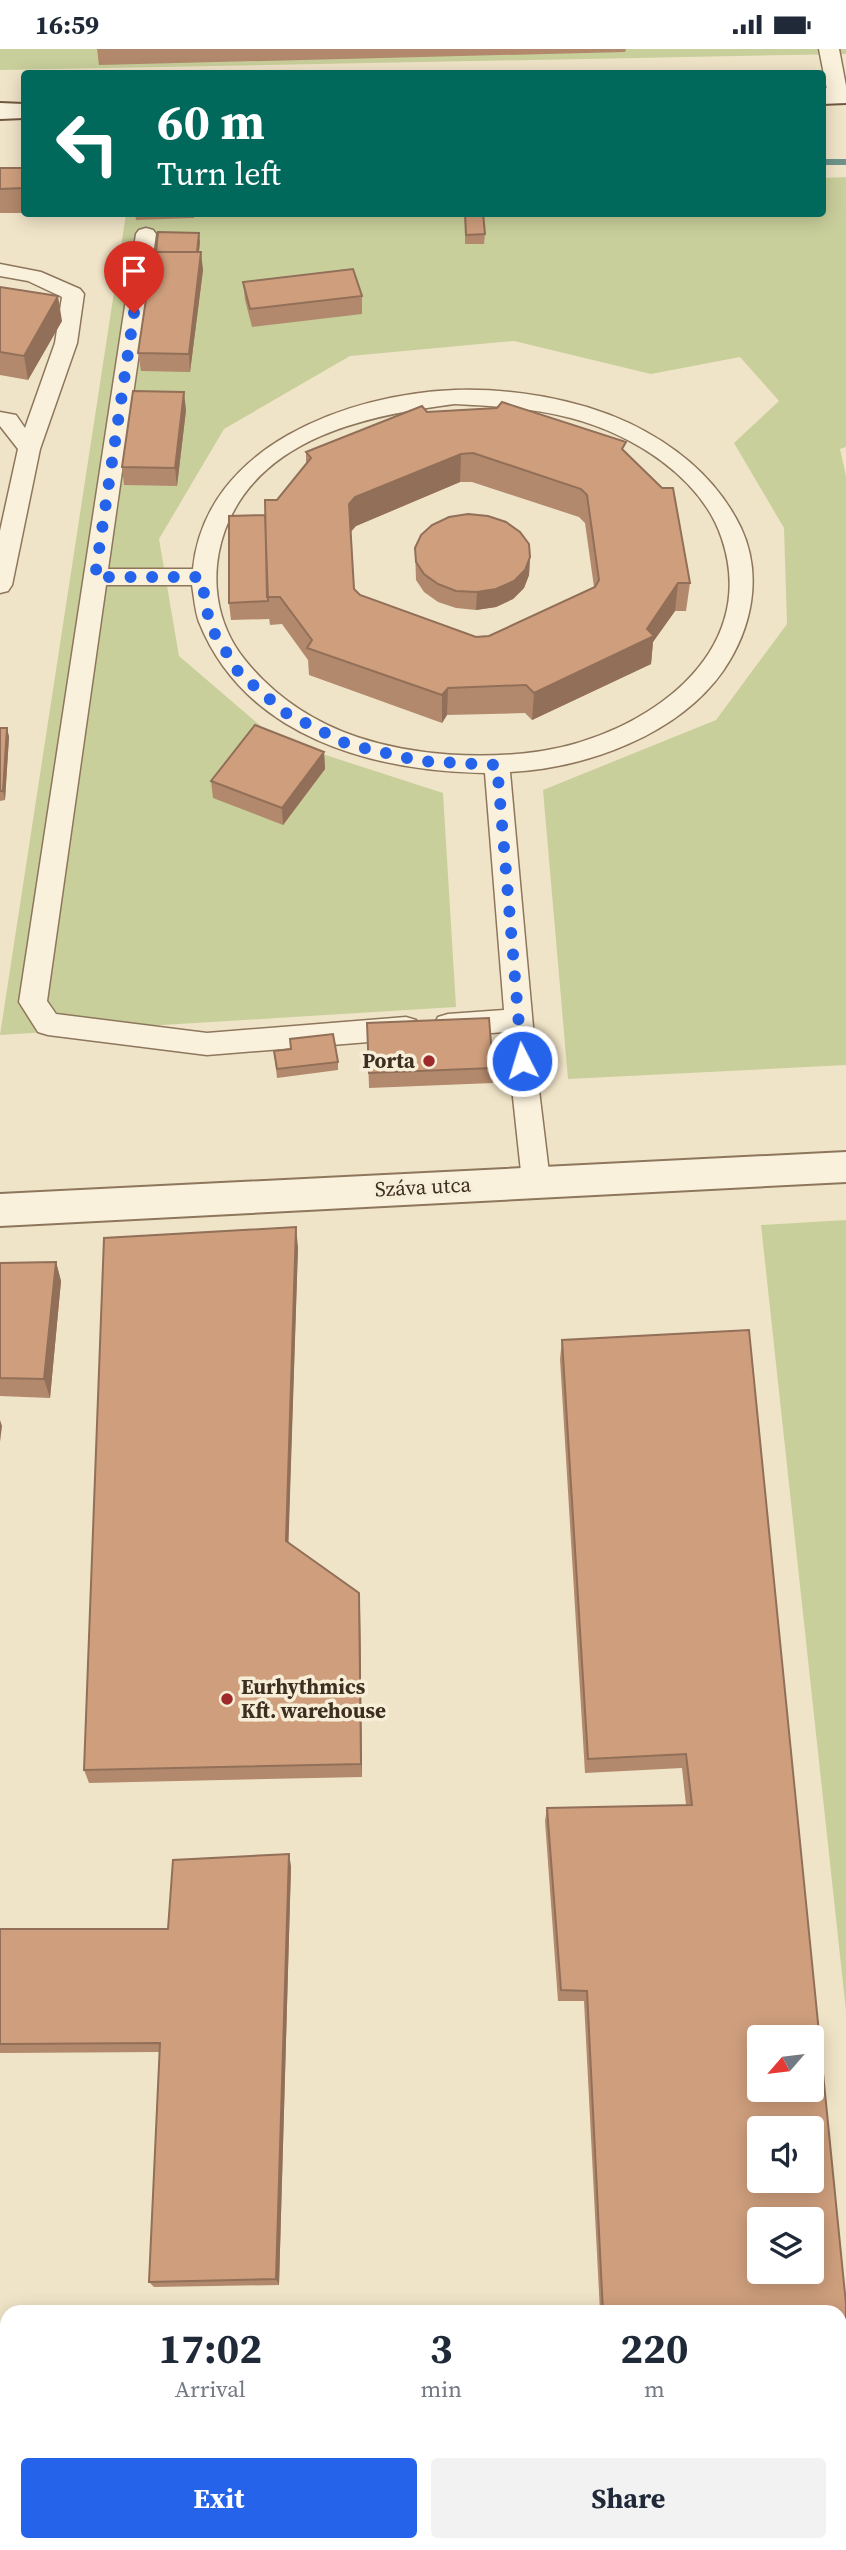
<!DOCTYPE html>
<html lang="en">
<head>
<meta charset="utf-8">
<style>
	body { margin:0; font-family:"Source Serif 4",serif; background:#f2f2f3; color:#1f2937; height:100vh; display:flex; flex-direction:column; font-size:26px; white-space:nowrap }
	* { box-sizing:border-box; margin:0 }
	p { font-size:23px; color:#747a83 }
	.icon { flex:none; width:38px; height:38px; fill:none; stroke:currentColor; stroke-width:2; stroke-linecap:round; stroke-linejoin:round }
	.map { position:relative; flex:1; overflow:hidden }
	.drawer { position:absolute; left:0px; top:2256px; width:847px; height:247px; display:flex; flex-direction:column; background:#fff; border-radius:21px 21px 0 0; box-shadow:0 4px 18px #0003 }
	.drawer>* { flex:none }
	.top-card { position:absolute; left:21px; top:21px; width:805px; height:147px; border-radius:7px; box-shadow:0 4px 18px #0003; background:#00695c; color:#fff; overflow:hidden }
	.needle { width:46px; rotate:242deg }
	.tools { position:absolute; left:747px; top:1976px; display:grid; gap:14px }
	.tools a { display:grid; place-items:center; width:77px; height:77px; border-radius:7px; background:#fff; box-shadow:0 4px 18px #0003; font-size:35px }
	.pin { position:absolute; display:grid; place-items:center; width:60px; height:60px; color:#fff; margin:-72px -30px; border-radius:50% 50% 50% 0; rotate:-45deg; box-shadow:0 0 7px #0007 }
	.pin .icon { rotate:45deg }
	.me { position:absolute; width:77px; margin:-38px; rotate:355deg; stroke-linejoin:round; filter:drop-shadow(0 0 5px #0008) }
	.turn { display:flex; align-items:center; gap:24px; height:147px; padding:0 21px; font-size:32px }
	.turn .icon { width:91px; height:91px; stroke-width:2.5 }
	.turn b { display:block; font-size:49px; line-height:60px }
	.eta { display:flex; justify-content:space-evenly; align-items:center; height:119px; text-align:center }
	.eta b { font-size:42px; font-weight:700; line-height:49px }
	.primary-button { display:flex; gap:14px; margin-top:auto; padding:14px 21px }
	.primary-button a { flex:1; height:80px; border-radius:7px; background:#2563eb; color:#fff; font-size:28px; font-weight:700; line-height:80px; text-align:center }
	.primary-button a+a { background:#f2f2f3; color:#1f2937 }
	.status { display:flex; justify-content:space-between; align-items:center; height:49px; padding:0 35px; background:#fff; direction:ltr }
	.status svg { height:19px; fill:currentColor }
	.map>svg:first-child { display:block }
	.green { fill:#c9cf9b }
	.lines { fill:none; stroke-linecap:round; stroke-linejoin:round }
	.stream { fill:#6f938a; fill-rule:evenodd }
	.lane-casing { stroke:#8d765c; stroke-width:3 }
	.street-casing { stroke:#8d765c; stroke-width:4 }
	.secondary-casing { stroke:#6f573f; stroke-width:4 }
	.path { stroke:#8d765c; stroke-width:3.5; stroke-dasharray:3.5 2.5; stroke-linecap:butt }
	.lane { fill:#faf1dc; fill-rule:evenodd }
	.street { fill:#faf1dc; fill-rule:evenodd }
	.secondary { fill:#faf1dc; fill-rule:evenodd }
	.wall { fill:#b2896c; fill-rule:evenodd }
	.shaded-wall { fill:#916f58 }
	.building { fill:#cf9f7d; stroke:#916f58; stroke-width:2; fill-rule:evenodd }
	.route { stroke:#2563eb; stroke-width:12; stroke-dasharray:0 21.6 }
	.poi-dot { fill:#9e2a2b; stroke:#f7eed8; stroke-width:2.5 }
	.labels { text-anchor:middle; stroke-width:7; stroke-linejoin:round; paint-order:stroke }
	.poi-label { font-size:21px; font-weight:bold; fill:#3d2e20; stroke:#f7eed8; text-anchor:end }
	.street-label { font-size:21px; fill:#3d2e20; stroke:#f7eed8 }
</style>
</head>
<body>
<div class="status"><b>16:59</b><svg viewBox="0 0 49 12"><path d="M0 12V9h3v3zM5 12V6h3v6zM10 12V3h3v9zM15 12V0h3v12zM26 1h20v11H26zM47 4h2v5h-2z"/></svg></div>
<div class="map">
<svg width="846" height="2501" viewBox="0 0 846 2501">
	<rect width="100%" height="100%" fill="#f0e4c8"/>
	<path class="green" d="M0,0H846V5L0,21Z
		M846,128V398L840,400L846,427V1016L568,1030L543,741L716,671L787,575L784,479L734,394L779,352L740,308L651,325L514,292L350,307L224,380L159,490L179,607L276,690L443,744L456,958L0,986L126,165L822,164L823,129Z
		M846,1171V1962L761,1176Z"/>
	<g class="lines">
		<path class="stream" d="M822,110H846V116H822Z"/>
		<g class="lane-casing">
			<path id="lane" d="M819,0H839L846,37L845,50L838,52L828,46Z
				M146,179L153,181L156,185L108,520H193C205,397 348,345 455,341C511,339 578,350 629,374C677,397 718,431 741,479C763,526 752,580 723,622C678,686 587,719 510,723L538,1033L550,1132L546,1140L536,1144L526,1140L522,1132L506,983L448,987L438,984L434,976L438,968L448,965L504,961L485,724C372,722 245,688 199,573C195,562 194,548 192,536H106L47,952L56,965L207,984L406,968L416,971L420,979L416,987L406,990L207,1006L48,986L38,983L19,953L136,185L139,181ZM455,355C494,357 534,359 571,369C632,385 702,428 722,490C761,607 643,686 542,702C483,711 414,707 357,688C313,673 274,647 245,611C215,574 209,525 225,481C260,388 368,366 455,355Z
				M0,215L41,223L80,240L84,245L77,294L40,400L12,536L8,542L0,544V482L18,400L0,377V363L16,366L25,379L55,294L62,248L28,232L0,227Z"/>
		</g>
		<g class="street-casing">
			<path id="street" d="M846,1103V1133L0,1177V1145Z"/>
		</g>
		<g class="secondary-casing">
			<path id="secondary" d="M846,38V54L822,55V39Z
				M0,54L24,55V69L0,70Z"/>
		</g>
		<path class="path" d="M762,24H796"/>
		<use href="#lane" class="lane"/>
		<use href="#street" class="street"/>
		<use href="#secondary" class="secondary"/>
	</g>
	<path class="wall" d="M97,0H626L625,3L99,16Z
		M0,119H24V164H0Z
		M135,164H195L194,169L136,171Z
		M465,165L485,185L484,195H465Z
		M200,193L199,203L203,221L190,323L141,322L138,304L156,203Z
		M243,233L362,247V265L252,278L245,251Z
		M0,238L62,272L28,331L0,326Z
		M186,361L177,437L124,436L122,418Z
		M427,363L625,403L690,534L686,562H675L653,593L651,615L532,671L525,664L447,666L442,674L309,626L308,611L282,575L270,576L269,569V570L231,571L229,554L265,466L306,415V403ZM460,433H472L579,468L585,474L594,538L489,587L476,588L360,546L354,540L351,483L356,477Z
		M415,499L530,508L529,526L524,539L513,550L496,558L476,561L456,559L438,553L424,543L416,531Z
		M0,679H7L9,688L5,751L0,752Z
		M324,703L325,720L283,776L213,749L211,732Z
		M367,974L493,1019V1034L369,1039Z
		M290,990L338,1013V1021L277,1029L274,1002L291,1000Z
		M298,1198L288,1494L360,1559L362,1728L89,1734L84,1721Z
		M56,1213L61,1232L50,1349L0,1347V1214Z
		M749,1281L846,2255V2393H840V2263H600L584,1952H558L545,1772L547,1759L686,1756L682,1719L585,1724L560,1310L562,1291Z
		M291,1817L279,2236L154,2238L149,2233L160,2003L0,2004V1880H168Z"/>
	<path class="shaded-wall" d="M199,184L200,193L197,218L196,208Z
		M201,203L203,221L190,323L189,305Z
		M58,247L62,272L28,331L24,307Z
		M184,343L186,361L177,437L175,419Z
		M461,405L460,433L356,477L350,483L349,455L355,448Z
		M530,508L529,526L524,539L513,550L496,558L476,561L477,543Z
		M678,534L675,562L653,593L651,615L532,671L534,644L647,580Z
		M448,639L447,666L442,674V646Z
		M7,679L9,688L5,751L3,742Z
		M324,703L325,720L283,776L282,759Z
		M296,1178L298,1198L288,1509L286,1492Z
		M56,1213L61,1232L50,1349L44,1330Z
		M0,1371L2,1377L0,1393Z
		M359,1544L360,1559L362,1728L361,1715Z
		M289,1805L291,1817L279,2236L276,2230Z"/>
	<path class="building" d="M0,119H24V139L0,140Z
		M483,164L485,185L466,186L465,165Z
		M158,183L199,184L197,203H156Z
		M153,203H201L189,305L138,304Z
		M353,220L362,247L250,260L243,233Z
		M0,238L58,247L24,307L0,303Z
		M133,342L184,343L175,419L122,418Z
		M502,353L626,393L622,400L662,439H673L690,534H678L647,580L654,587L534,644L526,636L448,639L442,646L307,599L312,591L280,548H267L265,451H277L311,409L306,403L422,357L427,363L497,359ZM473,404L581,440L587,446L599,531L595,538L489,587L476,588L360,546L354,540L349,455L355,448L461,405Z
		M468,465L488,467L506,473L520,483L529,495L530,508L525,521L514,532L496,540L477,543L456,542L438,535L424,525L416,513L415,499L421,486L432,476L449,468Z
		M265,466L268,552L229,554V467Z
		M255,676L324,703L282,759L211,732Z
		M0,679H7L3,742H0Z
		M489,969L493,1019L369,1024L367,974Z
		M333,985L338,1013L277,1020L274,1002L291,1000L290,990Z
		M296,1178L286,1492L359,1544L361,1715L84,1721L104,1189Z
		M56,1213L44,1330L0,1329V1214Z
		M749,1281L846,2255V2391H840V2263H603L587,1942L561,1941L547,1759L692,1756L686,1705L588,1710L562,1291ZM760,1988H812V2040H760ZM760,2079H812V2132H760ZM760,2170H812V2222H760Z
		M289,1805L276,2230L149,2233L160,1994L0,1995V1880H168L173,1811Z"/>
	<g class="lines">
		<path class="route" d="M134,264L95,528H201L210,577L239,624L286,664L347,695L420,712L497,716L522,1012"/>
	</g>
	<g class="poi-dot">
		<circle cx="429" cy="1012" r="7"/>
		<circle cx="227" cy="1650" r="7"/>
	</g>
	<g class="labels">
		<g class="poi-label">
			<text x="415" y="1019">Porta</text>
			<text x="241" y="1645" text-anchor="start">Eurhythmics<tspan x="241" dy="24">Kft. warehouse</tspan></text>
		</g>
		<g class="street-label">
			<text transform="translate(423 1138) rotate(-3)" y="7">Száva utca</text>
		</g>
	</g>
</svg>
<div class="tools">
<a><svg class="needle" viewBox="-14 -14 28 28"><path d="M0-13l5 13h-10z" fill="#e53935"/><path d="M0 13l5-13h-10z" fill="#747a83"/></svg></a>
<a><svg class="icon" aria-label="sound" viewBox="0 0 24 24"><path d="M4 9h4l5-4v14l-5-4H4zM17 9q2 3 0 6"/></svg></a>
<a><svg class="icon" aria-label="layers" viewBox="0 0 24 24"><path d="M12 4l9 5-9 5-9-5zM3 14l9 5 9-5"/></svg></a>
</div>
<div class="pin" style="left:134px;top:264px;background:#d93025"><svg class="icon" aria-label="arrive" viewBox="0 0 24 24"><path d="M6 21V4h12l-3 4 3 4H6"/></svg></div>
<svg class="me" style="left:522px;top:1012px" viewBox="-20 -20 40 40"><circle r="17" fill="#2563eb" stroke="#fff" stroke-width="3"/><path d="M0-11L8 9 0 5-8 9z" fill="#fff"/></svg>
<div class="top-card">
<div class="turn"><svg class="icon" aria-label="left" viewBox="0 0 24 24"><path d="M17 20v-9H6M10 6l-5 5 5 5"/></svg><div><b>60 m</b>Turn left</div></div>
</div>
<section class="drawer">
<div class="eta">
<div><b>17:02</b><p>Arrival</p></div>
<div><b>3</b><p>min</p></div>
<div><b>220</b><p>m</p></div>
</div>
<div class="primary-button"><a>Exit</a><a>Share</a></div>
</section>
</div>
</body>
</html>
